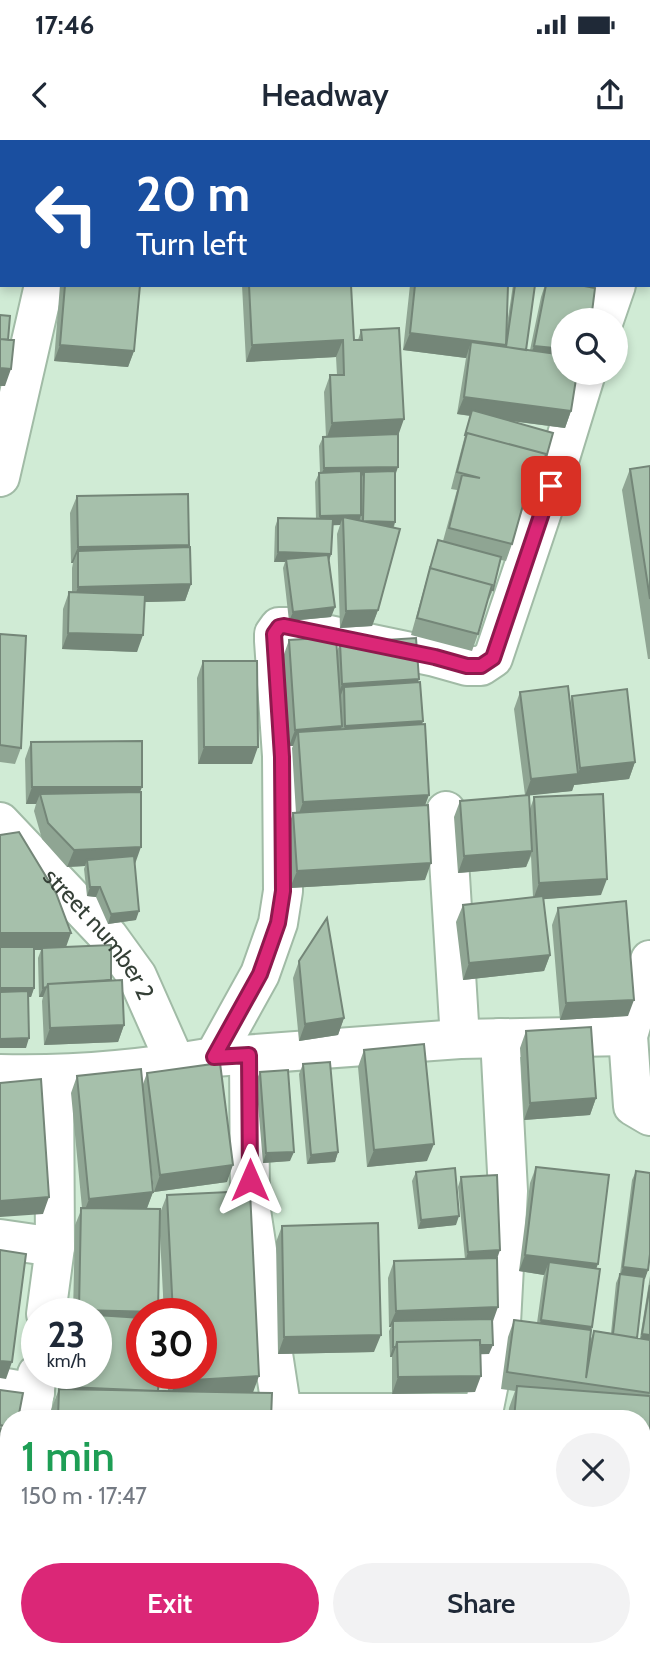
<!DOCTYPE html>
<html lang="en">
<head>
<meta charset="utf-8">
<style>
	body { margin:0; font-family:Cabin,sans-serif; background:#f2f2f3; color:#1f2937; height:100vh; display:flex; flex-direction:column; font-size:26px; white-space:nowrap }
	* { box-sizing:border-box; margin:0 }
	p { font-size:23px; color:#747a83 }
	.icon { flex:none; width:38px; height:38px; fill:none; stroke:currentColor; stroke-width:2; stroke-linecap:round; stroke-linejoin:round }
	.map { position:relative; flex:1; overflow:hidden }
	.details { position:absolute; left:0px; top:1270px; width:651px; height:247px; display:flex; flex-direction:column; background:#fff; border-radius:28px 28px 0 0; box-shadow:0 4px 10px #0003 }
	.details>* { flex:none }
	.top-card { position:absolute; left:0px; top:0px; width:651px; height:147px; box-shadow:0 4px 10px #0003; background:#1a4fa0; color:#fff; overflow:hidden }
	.tools { position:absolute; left:551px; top:168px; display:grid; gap:14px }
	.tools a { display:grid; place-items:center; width:77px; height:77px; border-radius:50%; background:#fff; box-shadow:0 4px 10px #0003; font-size:35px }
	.speed { position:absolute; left:21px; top:1158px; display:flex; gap:14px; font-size:35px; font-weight:700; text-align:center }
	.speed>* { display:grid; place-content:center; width:91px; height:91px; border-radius:50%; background:#fff; box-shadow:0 4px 10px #0003; line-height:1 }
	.speed small { font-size:18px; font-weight:400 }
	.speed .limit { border:10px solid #d22; background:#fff; color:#111 }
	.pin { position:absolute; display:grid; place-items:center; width:60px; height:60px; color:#fff; margin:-30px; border-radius:14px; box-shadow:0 4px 10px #0006 }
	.me { position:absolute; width:77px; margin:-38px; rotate:0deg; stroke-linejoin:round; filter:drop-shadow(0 0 5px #0008) }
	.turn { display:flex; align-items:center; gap:24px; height:147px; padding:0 21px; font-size:32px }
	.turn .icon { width:91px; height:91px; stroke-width:2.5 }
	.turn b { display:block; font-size:49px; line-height:60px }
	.round { display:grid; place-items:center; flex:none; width:74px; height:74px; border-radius:37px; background:#f2f2f3 }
	.headline { display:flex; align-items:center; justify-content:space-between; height:119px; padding:0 21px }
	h1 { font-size:42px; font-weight:600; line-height:52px; color:#1e9e55 }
	.button { display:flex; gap:14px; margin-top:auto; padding:14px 21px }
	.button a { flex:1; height:80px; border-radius:42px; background:#db2777; color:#fff; font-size:28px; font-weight:600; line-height:80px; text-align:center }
	.button a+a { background:#f2f2f3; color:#1f2937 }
	.status { display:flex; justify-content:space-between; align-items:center; height:49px; padding:0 35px; background:#fff; direction:ltr }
	.status svg { height:19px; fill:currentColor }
	header { display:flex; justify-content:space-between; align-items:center; height:91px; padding:0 21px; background:#fff; font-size:32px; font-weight:600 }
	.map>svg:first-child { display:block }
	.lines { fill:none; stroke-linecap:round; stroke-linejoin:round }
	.minor-casing { stroke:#a1bba6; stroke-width:42 }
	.minor { stroke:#fff; stroke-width:38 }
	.wall { fill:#8fa593; fill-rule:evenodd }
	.shaded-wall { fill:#748678 }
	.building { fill:#a6c0ab; stroke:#748678; stroke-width:2 }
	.route-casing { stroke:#8e194d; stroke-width:18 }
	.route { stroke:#db2777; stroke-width:12 }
	.labels { text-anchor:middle; stroke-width:6; stroke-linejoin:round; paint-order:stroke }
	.street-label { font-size:24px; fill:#354037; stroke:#ddf8e2 }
</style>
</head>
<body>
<div class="status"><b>17:46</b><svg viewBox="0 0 49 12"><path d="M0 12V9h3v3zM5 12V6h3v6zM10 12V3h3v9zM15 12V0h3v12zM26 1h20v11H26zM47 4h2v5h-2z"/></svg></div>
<header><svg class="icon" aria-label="back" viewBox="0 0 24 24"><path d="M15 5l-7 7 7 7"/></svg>Headway<svg class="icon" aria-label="share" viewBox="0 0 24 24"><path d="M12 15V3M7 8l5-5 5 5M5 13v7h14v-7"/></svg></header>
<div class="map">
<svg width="650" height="1516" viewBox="0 0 650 1516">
	<rect width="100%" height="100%" fill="#d0ebd5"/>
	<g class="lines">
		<g class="minor-casing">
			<g id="minor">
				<path d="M192,2V0"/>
				<path d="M634,2L635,0"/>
				<path d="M604,180L616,145"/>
				<path d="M0,337L44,145"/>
				<path d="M446,671L460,899"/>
				<path id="s1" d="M0,682L108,796L137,836L176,924"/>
				<path d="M650,820L628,896L633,966L650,976"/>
				<path d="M249,915L250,1064L283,1279"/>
				<path d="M214,917L260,834L278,783L283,751L282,616L274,501V494L279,487H291L435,517L467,526H481L493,518L559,321L586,233"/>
				<path d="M0,934C72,936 144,929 214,917L460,899L628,896"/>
				<path d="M0,1099L55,1107"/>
				<path d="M46,1174L55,1107L54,935"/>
				<path d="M0,1247L35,1253"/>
				<path d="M283,1273H483L501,1183L508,1051L500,898"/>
				<path d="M31,1279L37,1234"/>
				<path d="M1,1516L9,1457"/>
				<path d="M273,1516L274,1508"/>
			</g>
		</g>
		<use href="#minor" class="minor"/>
	</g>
	<path class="wall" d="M60,145H140L134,211L128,227L54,221Z
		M242,145H351L354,200H358L361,190L398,296L395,335V382L378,470L372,486L340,488L337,394L340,385H333L331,414L329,421L335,467L331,477L289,481L283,428L285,422H274L275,387L278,378L316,379L315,342L319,333H320L319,306L323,297H326L324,252L330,235H337L336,217L246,222Z
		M410,145H508L506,191L513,145H535L526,210H530L541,157L545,145H579L564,180L571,271L565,288L511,281L535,353L529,370L522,368L512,404L506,421L501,420L493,450L489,459H488L478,494L472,511L411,495L435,409L438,400L443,401L457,350L451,349L470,276L457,274L466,218L403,210Z
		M650,326V519H648L622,350L630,329Z
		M77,356L189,405L188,407L191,444L185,461L145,462L137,512L62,509L63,469L69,452H72V428L73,423H71L70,373Z
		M0,494L21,608L15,624L0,622Z
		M289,500L337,511L340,503L418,542L423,581L422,584L425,665V740L290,748L287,690L293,673H296L292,608L293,606H289L283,517Z
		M203,521L252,624H198L197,538Z
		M520,552L570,563L572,556L635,622L629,639L574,645L572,651L527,655L530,669L534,657L601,755L543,759L550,815L544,831L463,840L456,782L463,765L533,757L531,716L526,727L458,733L454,677L460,661L525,655L514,569Z
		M31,602L140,652L135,724L136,780L108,784L96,757L87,756L84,729L85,726L67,727L42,699L34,671L36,664H26L25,619Z
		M0,695L66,807L111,840L124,885L118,902L44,905L42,861L43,857H39L38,818L41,810H34V848L31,857H29L26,908Z
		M558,768L628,876L560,880L552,785Z
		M299,821L344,878L338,895L299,901L293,838Z
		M526,891L596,958L590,975L524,980L520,908Z
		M364,910L427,1021L367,1027L358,927Z
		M303,924L338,1012L335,1022L307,1024L299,934Z
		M260,932L290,1021L263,1023L256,941Z
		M147,933L227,1042L154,1052L151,1026L153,1052L147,1068L141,1069L160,1073L167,1055L253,1253L271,1279H50L51,1270L59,1249H62L63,1234H96L73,1174L75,1085L82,1068L71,953L77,936L143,944ZM160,1096L164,1174H201V1234H167L168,1251H158L142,1174Z
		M536,1027L596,1128L592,1187L589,1204L594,1191L611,1193L616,1143L620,1134L632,1040L636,1031L648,1130L644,1139L637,1198H640L650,1136V1516H612V1508H642V1279H508L509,1268L515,1251L501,1249L508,1197L514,1180L537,1183L543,1139L544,1135L519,1131L530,1043Z
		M416,1032L456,1085L418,1089L412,1041Z
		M461,1037L497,1119L489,1214H480L475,1252L392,1254V1217H390L389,1191L391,1187H389L388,1138L394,1121L465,1119L458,1047Z
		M282,1086L374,1212L278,1214L276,1102Z
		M0,1250L9,1279L8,1323L0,1322Z
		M383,1508H497L494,1516H383Z
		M497,1508H552L550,1516H497Z
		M556,1508H607L606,1516H555Z"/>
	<path class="shaded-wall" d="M335,0H386V2H335Z
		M410,193L506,205L499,222L471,202L466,218L403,210Z
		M343,200L336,217L246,222L252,205Z
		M60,205L134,211L128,227L54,221Z
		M534,206L564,209V227L528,222Z
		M0,228L11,229L5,246H0Z
		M464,257L571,271L565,288L457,274Z
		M404,279L398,296L326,300L332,283Z
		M398,327L395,336L364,332L362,337L320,338L324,328Z
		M361,375L358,385L343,377L340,385L317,386L320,376Z
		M363,382H395L392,391Z
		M189,405L183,422L78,411L73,423H71L78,407Z
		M278,412L331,414L328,424L286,419L285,422H274Z
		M191,444L185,461L72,464L78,447Z
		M335,467L331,477L289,481L293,472Z
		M378,470L372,486L340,488L346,471Z
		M68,493L143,495L137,512L62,509Z
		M419,539L413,556L344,547L339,560H336L342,544Z
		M423,581L417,598L339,603L345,586Z
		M342,586L336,603L298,592L293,606H289L295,590Z
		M204,607H258L252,624H198Z
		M635,622L629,639L574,645L580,628Z
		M578,634L572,651L525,656L531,639Z
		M32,647H142L136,663L40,654L36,664H26Z
		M429,655L423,671L297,679L303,662Z
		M141,707L135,724L87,720L85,726L67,727L74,710Z
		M532,711L526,727L458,733L464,716Z
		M431,723L425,740L290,748L297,731Z
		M607,739L601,755L533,760L539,743Z
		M90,747H100L96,757L87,756Z
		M139,771L136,780L108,784L111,774Z
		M0,793H71L65,810H0Z
		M550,815L544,831L463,840L469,823Z
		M47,847L43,857H39L43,848Z
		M0,848H34L31,857H0Z
		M634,860L628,876L560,880L566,863Z
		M344,878L338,895L299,901L305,884Z
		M124,885L118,902L44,905L50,888Z
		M29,898L26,908H0V899Z
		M596,958L590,975L524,980L530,963Z
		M434,1004L427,1021L367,1027L374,1010Z
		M294,1012L290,1021L263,1023L266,1013Z
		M338,1012L335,1022L307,1024L311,1015Z
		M233,1025L227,1042L154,1052L160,1035Z
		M153,1052L147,1068L83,1075L89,1059Z
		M49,1057L43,1074L0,1077V1061Z
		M459,1076L456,1085L418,1089L421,1080Z
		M500,1110L497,1119L465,1122L468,1112Z
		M525,1115L598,1124L592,1140L549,1122L544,1135L519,1131Z
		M623,1127L648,1130L645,1139L620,1136Z
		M498,1167L492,1184L393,1181L391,1187H389L396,1171Z
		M79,1170L158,1172L157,1174H142V1188L96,1187V1174H77Z
		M541,1180L592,1187L586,1204L535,1197Z
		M642,1194L650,1195V1205L639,1203Z
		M381,1195L374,1212L278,1214L284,1197Z
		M493,1205L489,1214L398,1217V1207Z
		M393,1207H396L392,1217H390Z
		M0,1221L12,1222L6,1239L0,1238Z
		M259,1236L251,1258L168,1262L176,1241Z
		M481,1236L475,1252L392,1254L398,1237Z
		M642,1411H650V1433H642Z
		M36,1508H69L67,1512Z
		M95,1508H117V1510Z
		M170,1508H193L192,1512L169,1511Z
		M198,1508H247L245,1513L197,1511Z
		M387,1508H497L494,1516H385Z
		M503,1508H552L550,1516H500Z
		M561,1511L607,1513L606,1516H559Z
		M617,1512L650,1513V1516H616Z"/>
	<path class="building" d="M15,0H61V2H15Z
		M70,0H83L114,2H70Z
		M130,0H177V2H129Z
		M202,0H276V2H202Z
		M279,0H326V2H278Z
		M335,0H352L370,2H335Z
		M466,0H520V2H466Z
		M526,0H630V2H526Z
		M0,12H2V40H0Z
		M65,145H140L134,211L60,205Z
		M249,145H351L354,200H362L361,190L399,188L404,279L332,283L330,235H344L343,200L252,205Z
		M415,145H508L506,205L410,193Z
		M515,145H535L526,210L506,207Z
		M546,145H579L595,148L591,180H564V209L534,206Z
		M0,175L10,176L8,200L0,199Z
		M0,199L14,200L11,229L0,228Z
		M471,202L564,215V233H577L571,271L464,257Z
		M472,270L553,293L546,318V314L467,293L466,295H465Z
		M467,293L546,314L535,353L527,351L512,404L449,388L462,335L480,338L457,332Z
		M398,294V327L324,328L323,297Z
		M650,326V459L630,329Z
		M361,331V375L320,376L319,333Z
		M395,331V382L363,381L364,332Z
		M188,354L189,405L78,407L77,356Z
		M343,377L400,389L378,470L346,471Z
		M278,378L333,379L331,414L278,412Z
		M438,400L501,417L493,450L491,449L492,445L430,428L429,432Z
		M190,407L191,444L78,447V411Z
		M328,415L335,467L293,472L286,419Z
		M430,428L492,445L478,494L417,478Z
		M69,452L145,455L143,495L68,493Z
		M0,494L26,496L21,608L0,605Z
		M336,497L342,586L295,590L289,500Z
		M416,498L419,539L342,544L340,503Z
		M203,521H257L258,607H204Z
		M420,542L423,581L345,586L344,547Z
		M568,546L578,634L531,639L520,552Z
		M627,549L635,622L580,628L572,556Z
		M425,584L429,655L303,662L298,592Z
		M142,601V647H32L31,602Z
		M141,652V707L74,710L48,683L40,654Z
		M603,654L607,739L539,743L534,657Z
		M529,655L532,711L464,716L460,661Z
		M428,665L431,723L297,731L293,673Z
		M19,692L56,753L71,793H0V695Z
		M134,716L139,771L111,774L100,747H90L87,720Z
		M543,756L550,815L469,823L463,765Z
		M626,761L634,860L566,863L558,768Z
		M327,778L344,878L305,884L299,821Z
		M111,805V840L48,844L47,847L43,848L42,808Z
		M0,807H34V848H0Z
		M122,840L124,885L50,888L48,844Z
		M28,851L29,898L0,899V852Z
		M591,887L596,958L530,963L526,891Z
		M424,904L434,1004L374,1010L364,910Z
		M330,922L338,1012L311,1015L303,924Z
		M220,923L233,1025L160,1035L147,933Z
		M141,929L153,1052L89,1059L77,936Z
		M288,930L294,1012L266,1013L260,932Z
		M41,939L49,1057L0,1061V943Z
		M536,1027L609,1035L598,1124L525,1115Z
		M455,1028L459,1076L421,1080L416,1032Z
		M636,1031L650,1033V1114L648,1130L623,1127Z
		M497,1035L500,1110L468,1112L461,1037Z
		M250,1051L259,1236L176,1241V1234H201V1174H173L167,1055Z
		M81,1068L160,1069L158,1172L79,1170Z
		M378,1083L381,1195L284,1197L282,1086Z
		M0,1110L26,1114L12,1222L0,1221Z
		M497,1118L498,1167L396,1171L394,1121Z
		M549,1122L600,1129L592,1187L541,1180Z
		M620,1134L644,1137L637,1198L613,1194Z
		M650,1145V1195L642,1194Z
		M96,1175L142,1178V1234H159L158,1251L68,1247V1234H96Z
		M492,1179L493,1205H480V1200L397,1202L396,1207H393V1181Z
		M514,1180L591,1190L586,1238L594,1191L650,1200V1253L507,1232Z
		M480,1200L481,1236L398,1237L397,1202Z
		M517,1246L650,1256V1411H642V1279H514Z
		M59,1249L272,1253L271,1279H58Z
		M0,1250L23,1253L18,1279H9V1287L0,1285Z
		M0,1289L9,1290V1313L0,1312Z
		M642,1422H650V1513L617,1512L618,1508H642Z
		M561,1508H607V1513L561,1511Z"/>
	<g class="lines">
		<g class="route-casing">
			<path id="route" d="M250,1040L249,915L214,917L260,834L278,783L283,751L282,617L274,494L279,487L284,486L435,517L467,526H481L493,518L551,346"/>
		</g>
		<use href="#route" class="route"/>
	</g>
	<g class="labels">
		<g class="street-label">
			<text dy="8" stroke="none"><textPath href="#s1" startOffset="150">street number 2</textPath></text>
		</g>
	</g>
</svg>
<div class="tools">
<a><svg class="icon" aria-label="search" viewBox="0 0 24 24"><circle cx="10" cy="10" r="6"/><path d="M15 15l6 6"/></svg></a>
</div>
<div class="speed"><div>23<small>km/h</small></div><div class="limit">30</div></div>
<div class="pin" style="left:551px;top:346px;background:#d93025"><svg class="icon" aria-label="arrive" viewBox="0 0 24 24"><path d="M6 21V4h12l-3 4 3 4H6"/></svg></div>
<svg class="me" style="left:250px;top:1040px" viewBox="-20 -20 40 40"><path d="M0-17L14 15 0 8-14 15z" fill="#db2777" stroke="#fff" stroke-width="4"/></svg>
<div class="top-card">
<div class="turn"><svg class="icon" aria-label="left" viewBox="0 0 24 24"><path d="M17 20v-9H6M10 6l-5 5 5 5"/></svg><div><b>20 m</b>Turn left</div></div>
</div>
<section class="details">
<div class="headline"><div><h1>1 min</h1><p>150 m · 17:47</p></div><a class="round"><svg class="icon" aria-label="close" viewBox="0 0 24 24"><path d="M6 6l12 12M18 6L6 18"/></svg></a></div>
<div class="button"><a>Exit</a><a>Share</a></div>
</section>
</div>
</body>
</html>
